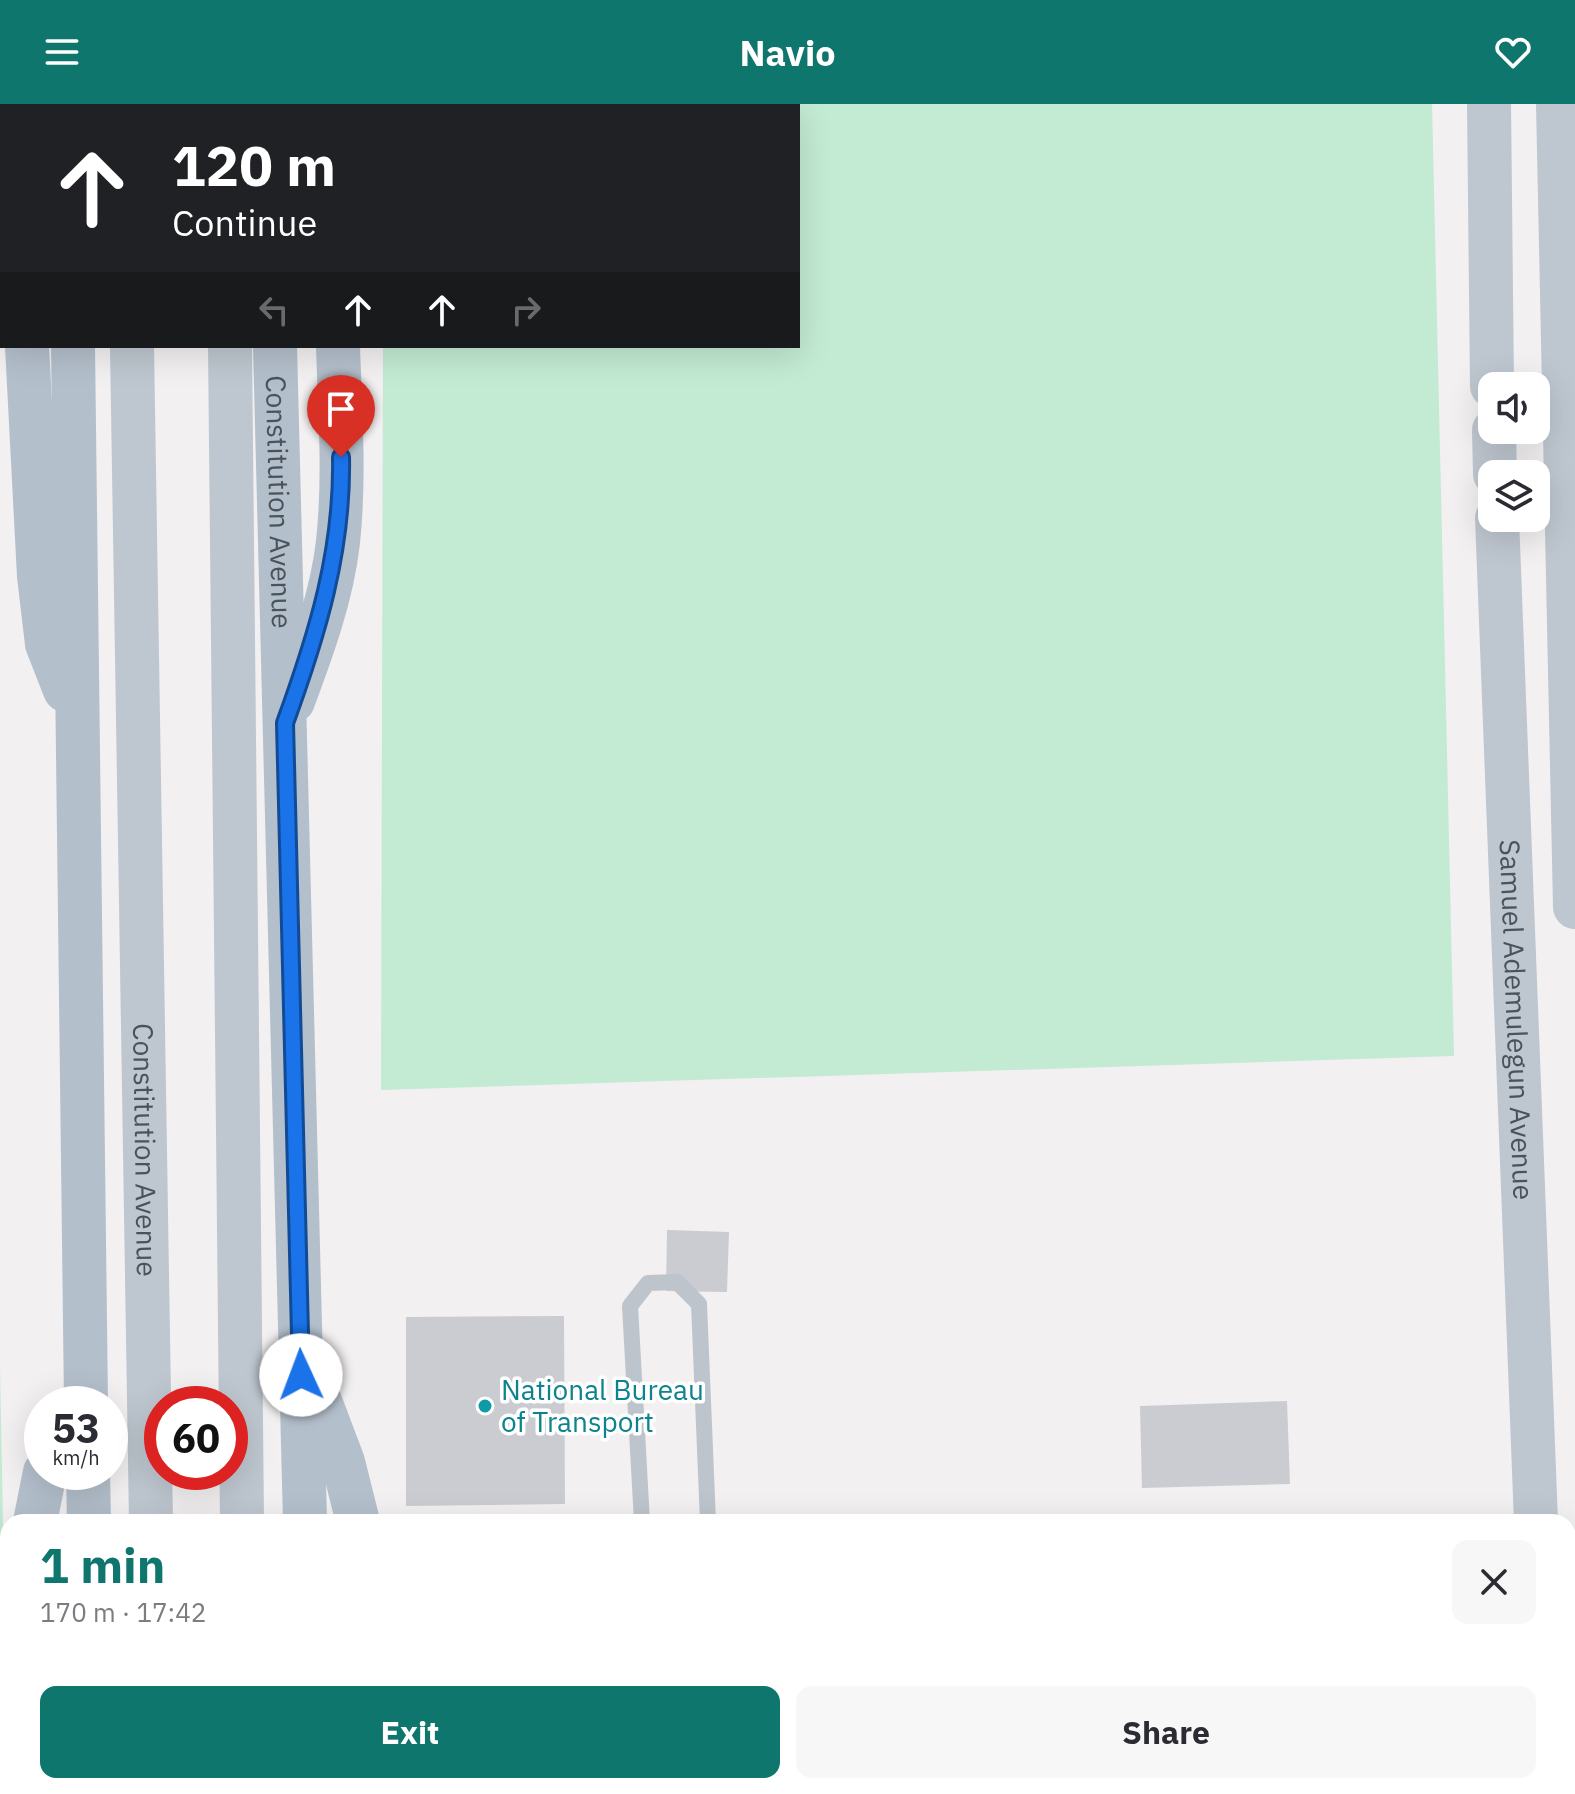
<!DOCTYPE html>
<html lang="en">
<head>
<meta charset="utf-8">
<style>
	body { margin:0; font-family:"IBM Plex Sans",sans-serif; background:#f7f7f7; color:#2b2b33; height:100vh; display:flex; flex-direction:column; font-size:30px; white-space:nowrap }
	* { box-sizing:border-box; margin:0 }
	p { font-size:26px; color:#7c7c81 }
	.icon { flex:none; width:44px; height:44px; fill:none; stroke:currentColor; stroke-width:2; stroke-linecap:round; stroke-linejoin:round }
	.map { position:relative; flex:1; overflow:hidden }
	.panel { position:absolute; left:0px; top:1410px; width:1576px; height:280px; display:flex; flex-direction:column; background:#fff; border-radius:24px 24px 0 0; box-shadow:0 8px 32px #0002 }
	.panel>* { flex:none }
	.top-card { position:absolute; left:0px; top:0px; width:800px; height:244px; box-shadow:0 8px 32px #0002; background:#202124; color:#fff; overflow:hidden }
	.controls { position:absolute; left:1478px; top:268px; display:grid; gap:16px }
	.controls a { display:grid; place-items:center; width:72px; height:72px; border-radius:16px; background:#fff; box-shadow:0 8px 32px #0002; font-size:40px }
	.speed { position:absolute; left:24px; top:1282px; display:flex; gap:16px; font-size:40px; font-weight:700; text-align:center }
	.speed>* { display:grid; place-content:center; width:104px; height:104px; border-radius:50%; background:#fff; box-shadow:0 8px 32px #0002; line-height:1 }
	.speed small { font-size:20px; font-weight:400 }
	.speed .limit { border:12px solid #d22; background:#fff; color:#111 }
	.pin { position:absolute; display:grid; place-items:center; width:68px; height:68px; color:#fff; margin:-82px -34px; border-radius:50% 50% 50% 0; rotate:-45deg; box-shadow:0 0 8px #0007 }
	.pin .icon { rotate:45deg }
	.me { position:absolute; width:88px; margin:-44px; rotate:358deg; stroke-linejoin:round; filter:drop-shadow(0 0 6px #0008) }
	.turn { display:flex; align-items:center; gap:28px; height:168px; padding:0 40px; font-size:36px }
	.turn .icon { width:104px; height:104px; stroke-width:2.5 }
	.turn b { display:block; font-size:56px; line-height:68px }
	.lanes { display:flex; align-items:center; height:76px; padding:0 40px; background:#0003; justify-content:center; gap:40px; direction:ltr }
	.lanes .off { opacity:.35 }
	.round { display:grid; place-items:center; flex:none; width:84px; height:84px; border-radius:16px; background:#f7f7f7 }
	.head { display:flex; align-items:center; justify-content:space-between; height:136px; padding:0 40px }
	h1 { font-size:48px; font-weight:700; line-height:60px; color:#0f766e }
	.cta { display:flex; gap:16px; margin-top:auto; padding:16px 40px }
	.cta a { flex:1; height:92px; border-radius:16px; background:#0f766e; color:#fff; font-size:32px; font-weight:700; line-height:92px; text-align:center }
	.cta a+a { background:#f7f7f7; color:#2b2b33 }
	header { display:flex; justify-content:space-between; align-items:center; height:104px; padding:0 40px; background:#0f766e; color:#fff; font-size:36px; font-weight:700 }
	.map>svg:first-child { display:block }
	.green { fill:#c3ead3 }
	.building { fill:#cbccd2 }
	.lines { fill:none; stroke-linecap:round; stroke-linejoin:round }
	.lane { stroke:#bdc4cb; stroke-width:16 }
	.street { stroke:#bdc4cb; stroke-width:32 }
	.secondary { stroke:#bec6cf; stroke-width:44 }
	.primary { stroke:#b3bfcb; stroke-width:44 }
	.route-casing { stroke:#114b97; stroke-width:20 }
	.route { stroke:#1a73e8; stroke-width:14 }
	.culture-dot { fill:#0f9aa8; stroke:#fff; stroke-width:3 }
	.labels { text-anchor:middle; stroke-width:7; stroke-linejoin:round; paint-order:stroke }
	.street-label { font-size:28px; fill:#4a535b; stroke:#fff }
	.culture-label { font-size:28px; fill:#0d838f; stroke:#fff; text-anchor:start }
</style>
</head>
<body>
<header><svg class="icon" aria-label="menu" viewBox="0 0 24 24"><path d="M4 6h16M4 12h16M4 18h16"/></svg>Navio<svg class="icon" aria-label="heart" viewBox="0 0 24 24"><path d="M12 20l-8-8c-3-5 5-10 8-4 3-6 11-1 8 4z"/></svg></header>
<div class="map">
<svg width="1575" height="1690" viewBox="0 0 1575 1690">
	<rect width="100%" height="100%" fill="#f2f0f0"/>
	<path class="green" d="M383,0H1432L1454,952L381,986L383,242H798V2Z
		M0,1262L8,1682H11V1690H0Z"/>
	<path class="building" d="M667,1126L729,1128L727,1188L666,1187Z
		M564,1212L565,1400L406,1402V1213Z
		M1287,1297L1290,1380L1142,1384L1140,1302Z
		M476,1682H702V1690H476Z
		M977,1682H1050V1690H978Z"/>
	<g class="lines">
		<path class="lane" d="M642,1418L630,1202L648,1179L677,1178L699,1200L708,1418
			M783,1682V1690
			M1094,1682V1690
			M1323,1682V1690"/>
		<path class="street" d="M1568,1518H1575
			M435,1690V1682"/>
		<g class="secondary">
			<path d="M127,0V2"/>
			<path d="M226,0V2"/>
			<path d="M1489,0L1492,282"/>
			<path d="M1558,0L1575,803"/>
			<path id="s1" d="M132,242L151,1418"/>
			<path d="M230,242L242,1418"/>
			<path d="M1494,326L1495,370"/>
			<path id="s2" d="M1497,414L1536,1418"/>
			<path d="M159,1682V1690"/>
			<path d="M253,1682V1690"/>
			<path d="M1543,1682L1544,1690"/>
		</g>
		<g class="primary">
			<path d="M14,0L15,2"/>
			<path d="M67,0L68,2"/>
			<path d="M269,0V2"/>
			<path d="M328,0V2"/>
			<path d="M27,242L39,472L47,540L65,586"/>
			<path d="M73,242L86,1300"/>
			<path id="s3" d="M275,242L305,1418"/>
			<path d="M293,597C312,546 332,492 338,438C345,373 340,307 338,242"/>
			<path d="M312,1276L343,1358L358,1418"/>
			<path d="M88,1368L89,1418"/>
			<path d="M35,1418L45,1368"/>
			<path d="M36,1682L37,1690"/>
			<path d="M96,1682V1690"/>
			<path d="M313,1682V1690"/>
			<path d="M364,1682V1690"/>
		</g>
	</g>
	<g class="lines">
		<g class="route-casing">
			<path id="route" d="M301,1271L285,619C317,531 343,447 341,353"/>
		</g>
		<use href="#route" class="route"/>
	</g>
	<circle class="culture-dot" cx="485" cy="1302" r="8"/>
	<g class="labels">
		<g class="street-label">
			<text dy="10" stroke="none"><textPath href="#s3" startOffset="156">Constitution Avenue</textPath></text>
			<text dy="10" stroke="none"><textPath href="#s2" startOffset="502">Samuel Ademulegun Avenue</textPath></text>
			<text dy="10" stroke="none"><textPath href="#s1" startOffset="804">Constitution Avenue</textPath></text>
		</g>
		<g class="culture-label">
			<text x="501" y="1296">National Bureau<tspan x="501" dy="32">of Transport</tspan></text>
		</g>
	</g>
</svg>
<div class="controls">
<a><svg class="icon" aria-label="sound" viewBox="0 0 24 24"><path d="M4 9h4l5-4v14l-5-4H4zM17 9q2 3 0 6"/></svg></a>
<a><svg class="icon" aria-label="layers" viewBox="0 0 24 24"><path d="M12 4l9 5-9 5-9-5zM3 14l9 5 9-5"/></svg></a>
</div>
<div class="speed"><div>53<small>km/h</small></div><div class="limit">60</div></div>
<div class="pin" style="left:341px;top:353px;background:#d93025"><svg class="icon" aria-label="arrive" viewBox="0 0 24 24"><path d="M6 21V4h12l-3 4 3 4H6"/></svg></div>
<svg class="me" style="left:301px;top:1271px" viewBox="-20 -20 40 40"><circle r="19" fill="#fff"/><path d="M0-13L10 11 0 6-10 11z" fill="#1a73e8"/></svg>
<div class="top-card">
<div class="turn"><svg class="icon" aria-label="ahead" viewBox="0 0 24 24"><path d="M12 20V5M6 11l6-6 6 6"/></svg><div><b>120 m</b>Continue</div></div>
<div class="lanes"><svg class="icon off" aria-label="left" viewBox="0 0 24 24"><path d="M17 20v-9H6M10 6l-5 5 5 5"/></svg><svg class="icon" aria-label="ahead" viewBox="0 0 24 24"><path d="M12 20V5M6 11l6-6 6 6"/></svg><svg class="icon" aria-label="ahead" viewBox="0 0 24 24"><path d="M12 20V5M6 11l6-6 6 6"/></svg><svg class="icon off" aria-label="right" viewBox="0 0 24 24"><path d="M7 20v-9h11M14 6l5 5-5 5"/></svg></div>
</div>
<section class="panel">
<div class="head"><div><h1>1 min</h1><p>170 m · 17:42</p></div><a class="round"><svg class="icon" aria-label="close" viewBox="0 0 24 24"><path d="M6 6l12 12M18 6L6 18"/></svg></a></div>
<div class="cta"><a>Exit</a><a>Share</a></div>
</section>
</div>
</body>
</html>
